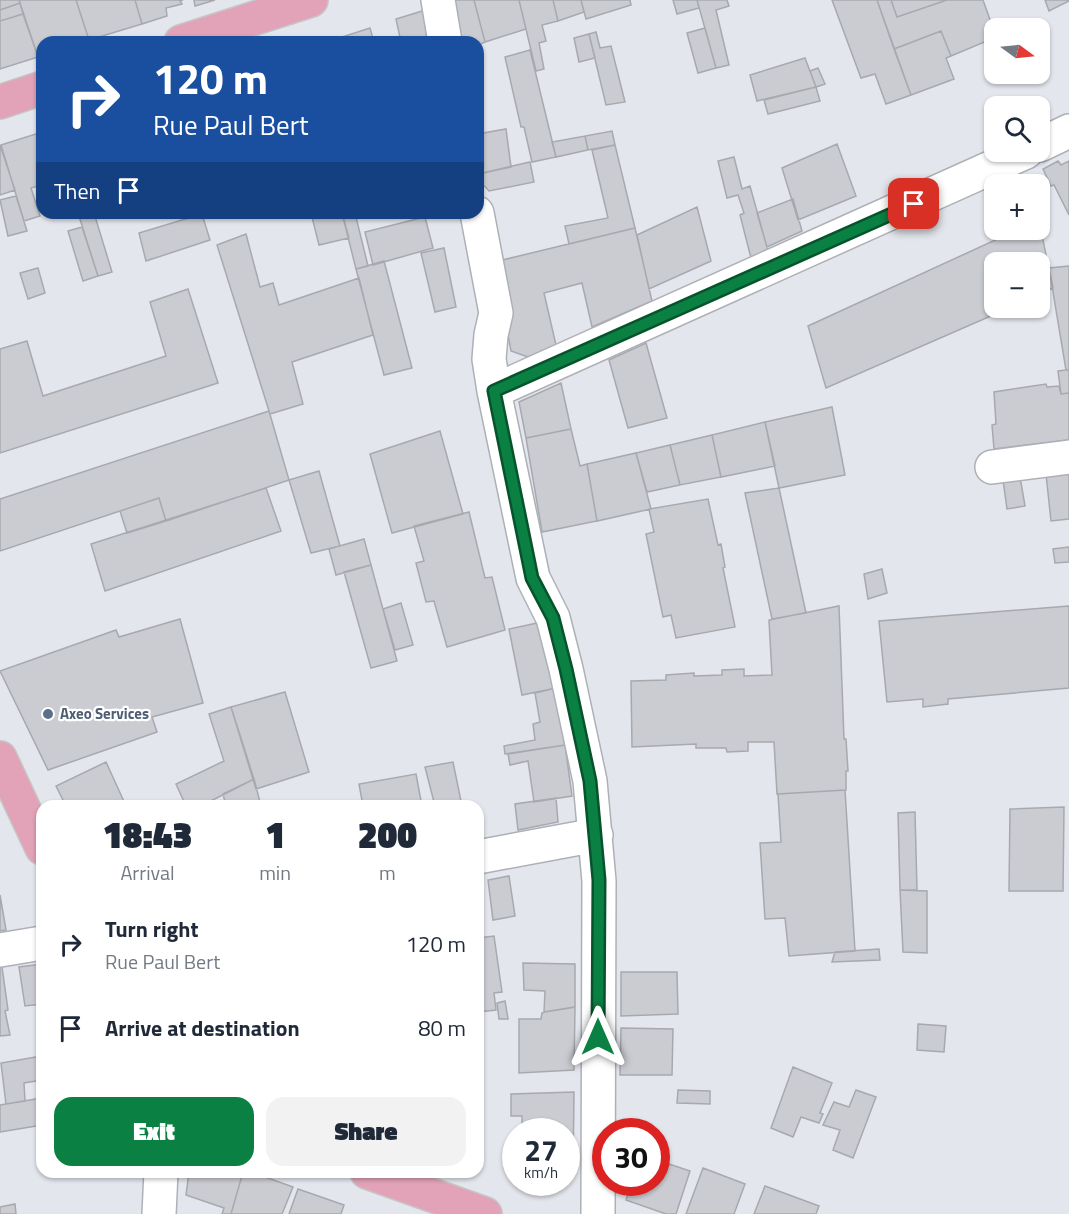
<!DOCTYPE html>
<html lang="en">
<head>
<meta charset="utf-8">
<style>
	body { margin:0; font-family:"Titillium Web",sans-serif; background:#f2f2f3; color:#1f2937; height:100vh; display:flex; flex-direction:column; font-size:22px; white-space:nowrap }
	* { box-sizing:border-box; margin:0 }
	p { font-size:20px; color:#747a83 }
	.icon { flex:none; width:33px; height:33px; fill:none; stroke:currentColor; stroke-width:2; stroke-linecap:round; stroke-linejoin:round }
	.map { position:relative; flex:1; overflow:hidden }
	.sheet { position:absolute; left:36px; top:800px; width:448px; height:378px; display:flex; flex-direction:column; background:#fff; border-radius:18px; box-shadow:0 2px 4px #0004 }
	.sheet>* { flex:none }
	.banner { position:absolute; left:36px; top:36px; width:448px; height:183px; border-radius:18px; box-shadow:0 2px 4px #0004; background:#1a4fa0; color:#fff; overflow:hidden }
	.needle { width:39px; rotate:105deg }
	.controls { position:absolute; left:984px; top:18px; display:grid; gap:12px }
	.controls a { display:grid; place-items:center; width:66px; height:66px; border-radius:12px; background:#fff; box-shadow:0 2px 4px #0004; font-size:30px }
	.speed { position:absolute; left:502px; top:1118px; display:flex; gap:12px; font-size:30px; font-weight:700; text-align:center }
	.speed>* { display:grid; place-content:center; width:78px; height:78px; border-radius:50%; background:#fff; box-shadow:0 2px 4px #0004; line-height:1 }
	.speed small { font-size:15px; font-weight:400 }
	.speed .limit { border:9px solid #d22; background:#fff; color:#111 }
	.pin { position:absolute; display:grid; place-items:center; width:51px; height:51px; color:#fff; margin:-26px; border-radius:12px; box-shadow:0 3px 9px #0006 }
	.me { position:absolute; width:66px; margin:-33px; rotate:0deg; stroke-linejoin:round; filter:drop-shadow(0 0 4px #0008) }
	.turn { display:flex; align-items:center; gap:21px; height:126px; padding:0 18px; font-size:27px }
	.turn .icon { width:78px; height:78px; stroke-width:2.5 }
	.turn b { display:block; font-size:42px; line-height:51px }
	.then { display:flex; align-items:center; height:57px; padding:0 18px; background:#0003; gap:12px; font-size:22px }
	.eta { display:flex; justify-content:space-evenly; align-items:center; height:102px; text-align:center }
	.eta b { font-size:36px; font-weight:800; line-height:42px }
	.action { display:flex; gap:12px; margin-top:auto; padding:12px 18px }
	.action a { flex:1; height:69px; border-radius:18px; background:#0b8043; color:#fff; font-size:24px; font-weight:800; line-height:69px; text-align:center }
	.action a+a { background:#f2f2f3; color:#1f2937 }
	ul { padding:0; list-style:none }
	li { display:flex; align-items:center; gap:18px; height:84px; padding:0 18px }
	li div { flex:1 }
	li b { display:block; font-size:22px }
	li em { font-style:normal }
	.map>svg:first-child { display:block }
	.building { fill:#caccd2; stroke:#a7a9af; stroke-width:1.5 }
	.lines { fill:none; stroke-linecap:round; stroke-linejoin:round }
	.minor-casing { stroke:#aeb0b7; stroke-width:36 }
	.major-casing { stroke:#c6c6c6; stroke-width:36 }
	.minor { stroke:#fff; stroke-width:33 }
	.major { stroke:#e2a2b8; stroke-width:33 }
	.route-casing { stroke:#07532c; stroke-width:15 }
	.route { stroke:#0b8043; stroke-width:10 }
	.service-dot { fill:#5c6f8a; stroke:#fff; stroke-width:2 }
	.labels { text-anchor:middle; stroke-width:4.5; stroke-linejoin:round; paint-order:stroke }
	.service-label { font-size:15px; font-weight:bold; fill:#4e5e75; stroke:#fff; text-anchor:start }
</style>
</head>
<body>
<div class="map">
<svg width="1069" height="1214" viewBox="0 0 1069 1214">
	<rect width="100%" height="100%" fill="#e4e6ed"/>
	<path class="building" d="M0,0H19L20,3L0,10Z
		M19,0H76L89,40L42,42V56L38,57Z
		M76,0H135L142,24L89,40Z
		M135,0H183L180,1L182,4L166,8L167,16L142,24Z
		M194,0H215L195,6Z
		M452,0H474L485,42L478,45V42H453Z
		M474,0H519L526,29L485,42Z
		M519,0H553L558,21L542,25L546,41L539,43L544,69L536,71Z
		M553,0H581L584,12L558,21Z
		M581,0H630L631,5L586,19Z
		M673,0H697L699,8L677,14Z
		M697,0H727L729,6L716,10L729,65L716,68Z
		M832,0H877L911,95L886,104L875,74L861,78Z
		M877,0H891L897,17L947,0H983L994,31V38L951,56L941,31L894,49Z
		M891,0H947L897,17Z
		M1045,0H1069V1L1049,11Z
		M20,3L23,14L0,21V10Z
		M432,8L438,42H401L396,19Z
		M23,14L38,57L0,69V21Z
		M370,28L374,42H325L336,39Z
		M705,28L716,68L698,73L687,33Z
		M941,31L951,56L946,58L954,79L911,95L894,49Z
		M596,32L600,48L611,46L625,102L606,105L589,34Z
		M589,34L595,58L579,62L574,38Z
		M530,50L556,157L532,162L524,127H521L505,57Z
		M805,58L816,87L757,101L750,75Z
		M818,68L825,84L816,87L810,71Z
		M816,87L820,101L768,114L764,100Z
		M506,129L511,167L478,174V134Z
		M612,131L615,145L588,150L585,136Z
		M42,132V185L31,188L40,216L24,221L1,145Z
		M585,136L588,150L556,157L552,142Z
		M837,144L856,196L798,220L782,168Z
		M0,145L15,190L0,195Z
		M615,145L635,228L569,244L565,226L608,218L592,150Z
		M734,157L742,189L750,186L768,251L751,258L740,215L744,213L738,195L727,198L718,161Z
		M1058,161L1061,165L1069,161V215L1054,185L1051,186L1043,169Z
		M530,162L534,182L489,191L478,179V174Z
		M16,196L27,231L8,236L0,200Z
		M793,199L802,231L767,247L757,213Z
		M697,207L711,261L649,289L637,235Z
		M78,213H94L112,272L98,276Z
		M311,213H342L349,238L319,245Z
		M342,213H355L368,266L356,269Z
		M202,214L210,240L146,261L139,233Z
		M425,217L433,248L373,265L365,232Z
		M1040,226L1053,288L1040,294V262H994V308H1009L826,388L808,326L1017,230H1040Z
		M82,227L98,276L83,281L68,231Z
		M635,228L652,301L592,327L582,283L544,293L556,345L528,357L511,351L494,262Z
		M246,234L260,287L273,283L279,305L359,278L373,335L292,362L303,404L270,414L217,245Z
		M444,248L456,307L435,312L421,253Z
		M384,261L412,368L384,375L356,269Z
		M1069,266V370H1066L1049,268Z
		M38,268L45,293L28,299L20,273Z
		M188,289L218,383L0,453V349L27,341L43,396L166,356L150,302Z
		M646,343L667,418L628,428L609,360Z
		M1066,370H1069V393L1061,394L1058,371Z
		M561,383L571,429L526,438L519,402Z
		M1046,384L1047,387L1059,386L1061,394L1069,393V440L994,449L992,425L996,424L994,392Z
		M832,407L845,475L779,488L765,422Z
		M269,411L289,480L166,521L159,498L0,551V499Z
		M765,422L775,466L721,477L712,435Z
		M571,429L580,466L587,464L597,521L542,532L526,438Z
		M440,431L463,514L392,533L370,454Z
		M712,435L721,477L680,485L670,445Z
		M670,445L680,485L647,492L636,453Z
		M636,453L651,509L597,521L587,464Z
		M319,471L340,546L311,553L289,480Z
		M1069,471V519L1051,521L1046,474Z
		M1020,477L1025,506L1007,509L1003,480Z
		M266,488L281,531L105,591L91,544Z
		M779,488L806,613L772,619L745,493Z
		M159,498L166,521L127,533L120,511Z
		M708,499L718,545L721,544L725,567L723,568L735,627L676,638L671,615L663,617L646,534L654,532L649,509Z
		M469,512L485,578L492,577L505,630L447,647L434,601L426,602L416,563L424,561L414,526Z
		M364,539L371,565L336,575L329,549Z
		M1069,547V562L1055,563L1053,549Z
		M371,565L397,661L371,668L344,572Z
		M882,569L887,593L868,599L864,574Z
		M401,603L413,645L395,650L383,609Z
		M839,606L844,739H846L848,771H846V790L777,794L774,742H748V751L727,752L726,748H696V744L632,747L631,681L666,680V675L694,673V676L722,675V670L744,669V676L772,675L769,620Z
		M1069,606V688L948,699V704L923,707V699L887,702L879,621Z
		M180,619L203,703L152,717L157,732L48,770L0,671L116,630L119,637Z
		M542,622L556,688L522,695L509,629Z
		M556,688L565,745L505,754L504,746L535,740L533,724L540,722L535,693Z
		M285,692L309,772L256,789L231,707Z
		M231,707L254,779L201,806H186L176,784L224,761L209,714Z
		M565,745L572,796L534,802L528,761L510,765L508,754Z
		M106,762L126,806H66L56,786Z
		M453,762L462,806H435L425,767Z
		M416,774L422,806H363L359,784Z
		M254,779L261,806H226L223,794Z
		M845,790L855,951L789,956L785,918L765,919L760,843L781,842L778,794Z
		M556,798L558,822L518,830L515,804Z
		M1064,807L1063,891H1009L1010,809Z
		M915,812L917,890H900L898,813Z
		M509,876L515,916L493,920L488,880Z
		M900,890L927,891V953L903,952Z
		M0,895L6,930L0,931Z
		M494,936L502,992L494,993L496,1010L478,1012V938Z
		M879,949L880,960L832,962L835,952Z
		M523,963L575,964V1007L544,1012L545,991L524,990Z
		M42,964V1004L25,1006L19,967Z
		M0,967H2L8,1010L5,1011L10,1035L0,1036Z
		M621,972H677L678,1014L621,1016Z
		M505,1001L508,1019H499L497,1003Z
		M575,1007L574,1070L519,1073V1019H541L542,1013L544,1012Z
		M918,1024L946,1026L944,1052L917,1050Z
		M621,1028L673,1029L672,1075H620Z
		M42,1056V1080L24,1083L25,1101L6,1104L1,1063Z
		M793,1067L832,1083L820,1113L823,1114L819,1123L801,1117L793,1137L771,1128Z
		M678,1090L710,1091V1104L677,1103Z
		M856,1090L876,1097L853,1158L833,1150L840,1130L823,1125L834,1102L849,1107Z
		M574,1092L573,1177L567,1179V1131H522V1116H511V1094Z
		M42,1098V1125L0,1132V1105Z
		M657,1160L690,1171L676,1214H666L626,1200L632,1182H657Z
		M703,1168L745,1184L734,1214H686Z
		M189,1172H243L231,1214H222L224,1208L186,1195Z
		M243,1172H251L293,1187L282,1214H231Z
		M765,1186L819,1206L816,1214H754Z
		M298,1189L344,1205L341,1214H289Z
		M15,1204L16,1214H0V1207Z"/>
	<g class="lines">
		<g class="minor-casing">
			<path id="minor" d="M438,0L445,42
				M1040,145L1069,131
				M477,213L496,313L491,335L489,359L494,391L533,578L553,618L566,669L590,781L599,881L598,1214
				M494,391L1026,152
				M992,467L1069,457
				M478,857L596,835
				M0,950L42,943
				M159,1214L161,1172"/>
		</g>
		<g class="major-casing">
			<path id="major" d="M181,42L311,0
				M0,102L42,88
				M0,758L42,848
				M367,1172L485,1214"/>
		</g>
		<use href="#minor" class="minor"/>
		<use href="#major" class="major"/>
	</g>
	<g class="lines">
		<g class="route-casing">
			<path id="route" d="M598,1037L599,880L590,781L566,669L553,618L532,578L494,391L914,204"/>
		</g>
		<use href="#route" class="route"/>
	</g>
	<circle class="service-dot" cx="48" cy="714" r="6"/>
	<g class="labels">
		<g class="service-label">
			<text x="60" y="719">Axeo Services</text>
		</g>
	</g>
</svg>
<div class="controls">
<a><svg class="needle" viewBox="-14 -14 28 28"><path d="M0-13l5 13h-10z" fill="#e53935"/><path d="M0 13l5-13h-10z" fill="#747a83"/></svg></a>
<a><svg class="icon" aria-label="search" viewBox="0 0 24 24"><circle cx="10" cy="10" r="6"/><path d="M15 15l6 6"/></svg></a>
<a>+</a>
<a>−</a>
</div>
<div class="speed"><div>27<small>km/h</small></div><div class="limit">30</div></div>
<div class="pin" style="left:914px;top:204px;background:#d93025"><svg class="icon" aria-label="arrive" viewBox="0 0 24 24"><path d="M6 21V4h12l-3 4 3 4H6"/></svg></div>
<svg class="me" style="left:598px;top:1037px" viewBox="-20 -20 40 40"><path d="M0-17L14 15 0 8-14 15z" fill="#0b8043" stroke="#fff" stroke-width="4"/></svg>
<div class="banner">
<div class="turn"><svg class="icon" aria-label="right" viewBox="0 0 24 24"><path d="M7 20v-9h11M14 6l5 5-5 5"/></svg><div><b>120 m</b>Rue Paul Bert</div></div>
<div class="then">Then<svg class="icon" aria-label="arrive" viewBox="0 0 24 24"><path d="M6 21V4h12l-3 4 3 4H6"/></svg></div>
</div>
<section class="sheet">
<div class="eta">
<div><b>18:43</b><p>Arrival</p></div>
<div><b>1</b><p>min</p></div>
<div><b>200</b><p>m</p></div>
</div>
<ul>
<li><svg class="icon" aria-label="right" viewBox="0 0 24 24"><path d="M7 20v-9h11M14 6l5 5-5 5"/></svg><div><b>Turn right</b><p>Rue Paul Bert</p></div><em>120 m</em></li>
<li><svg class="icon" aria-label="arrive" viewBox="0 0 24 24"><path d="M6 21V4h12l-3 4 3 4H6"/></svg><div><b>Arrive at destination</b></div><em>80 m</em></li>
</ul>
<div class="action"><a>Exit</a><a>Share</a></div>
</section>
</div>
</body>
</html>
